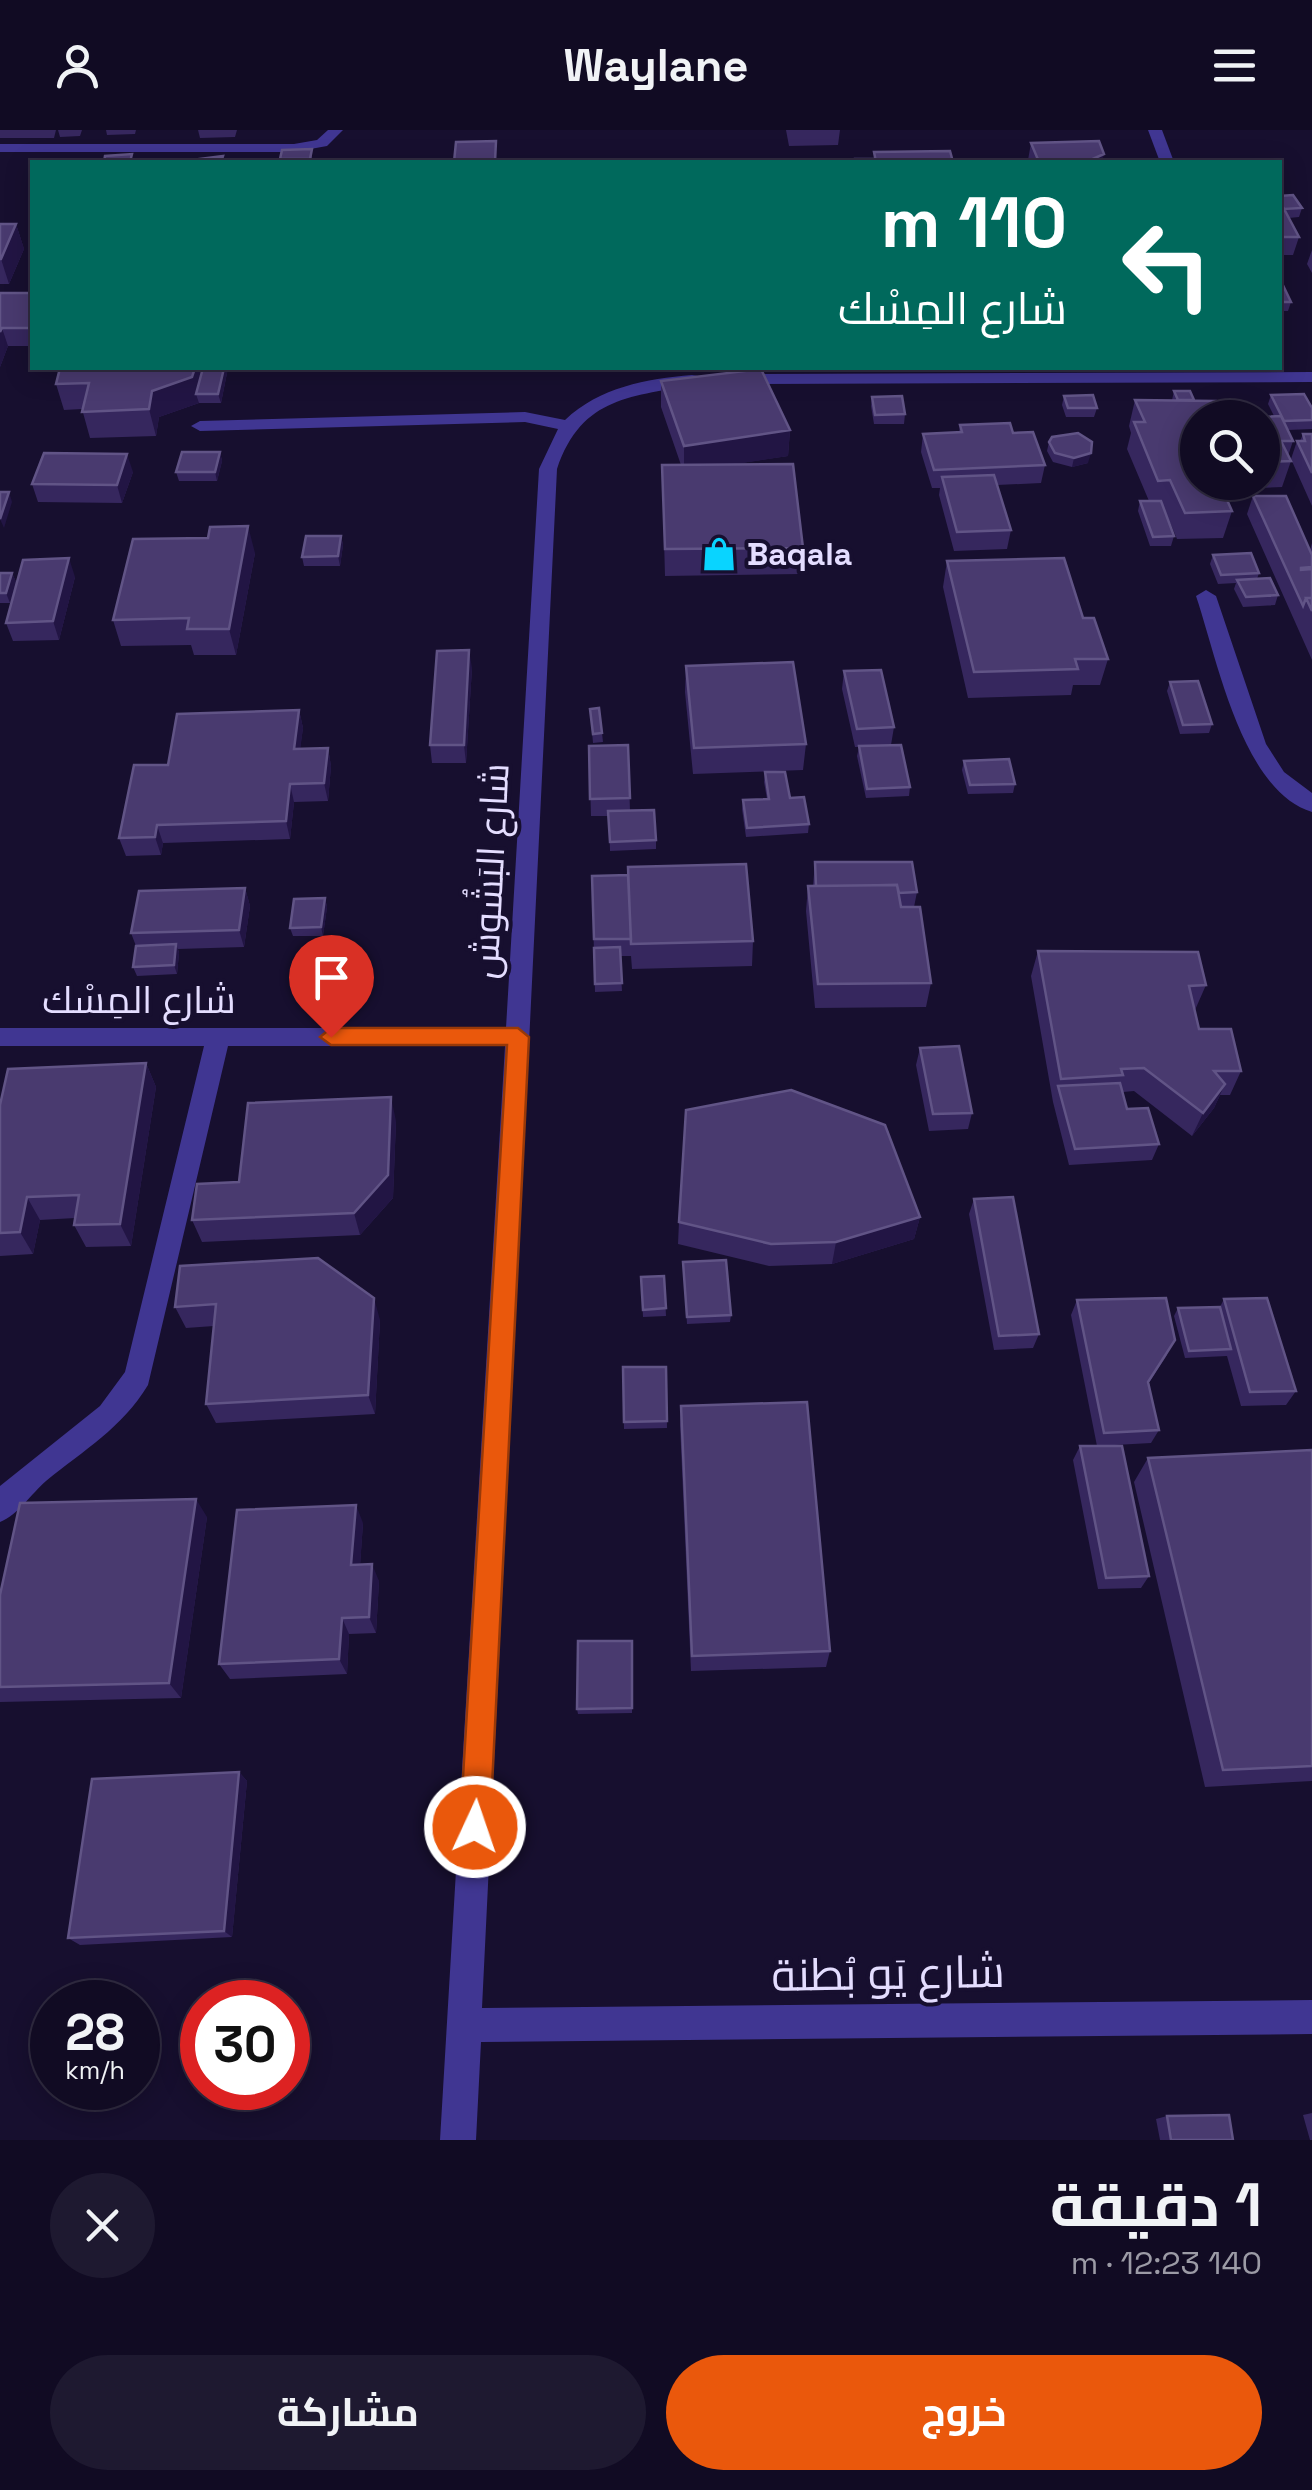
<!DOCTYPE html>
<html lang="ar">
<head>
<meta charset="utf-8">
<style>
	body { margin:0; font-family:"Space Grotesk",Cairo,sans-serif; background:#1e1930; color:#f1f3f6; direction:rtl; height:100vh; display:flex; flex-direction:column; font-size:38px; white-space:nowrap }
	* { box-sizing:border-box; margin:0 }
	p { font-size:32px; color:#9c9ba6 }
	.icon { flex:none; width:55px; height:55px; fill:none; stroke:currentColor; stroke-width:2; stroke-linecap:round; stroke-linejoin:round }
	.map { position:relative; height:2010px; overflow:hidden; direction:ltr }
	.details { display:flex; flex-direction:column; background:#110b23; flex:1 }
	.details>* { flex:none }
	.top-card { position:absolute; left:30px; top:30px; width:1252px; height:210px; border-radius:0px; box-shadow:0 5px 25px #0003,0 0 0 2px #302b41; direction:rtl; background:#00695c; color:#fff; overflow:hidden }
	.tools { position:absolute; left:1180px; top:270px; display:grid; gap:20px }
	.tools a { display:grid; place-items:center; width:100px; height:100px; border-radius:50%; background:#110b23; box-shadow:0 5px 25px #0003,0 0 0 2px #302b41; font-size:50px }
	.speed { position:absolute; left:30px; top:1850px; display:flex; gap:20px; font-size:50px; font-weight:700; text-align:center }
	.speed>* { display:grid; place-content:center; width:130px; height:130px; border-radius:50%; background:#110b23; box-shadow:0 5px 25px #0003,0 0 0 2px #302b41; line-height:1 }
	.speed small { font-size:25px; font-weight:400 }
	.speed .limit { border:15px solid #d22; background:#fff; color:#111 }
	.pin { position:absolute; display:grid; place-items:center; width:85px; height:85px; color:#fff; margin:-102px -42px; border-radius:50% 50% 50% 0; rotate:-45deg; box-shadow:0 0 10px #0007 }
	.pin .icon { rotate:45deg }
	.me { position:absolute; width:110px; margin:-55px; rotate:3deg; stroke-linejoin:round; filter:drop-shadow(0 0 8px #0008) }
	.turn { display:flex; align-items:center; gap:35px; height:210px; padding:0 50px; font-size:45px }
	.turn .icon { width:130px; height:130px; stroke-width:2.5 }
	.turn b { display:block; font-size:70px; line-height:85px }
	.round { display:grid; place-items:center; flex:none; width:105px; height:105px; border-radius:52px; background:#1e1930 }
	.overview { display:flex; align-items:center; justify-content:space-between; height:170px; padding:0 50px }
	h1 { font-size:60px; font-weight:700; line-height:75px }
	.button { display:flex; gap:20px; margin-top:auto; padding:20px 50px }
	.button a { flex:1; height:115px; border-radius:60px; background:#ea580c; color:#fff; font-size:40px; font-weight:700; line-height:115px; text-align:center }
	.button a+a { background:#1e1930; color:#f1f3f6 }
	header { display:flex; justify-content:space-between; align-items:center; height:130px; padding:0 50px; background:#110b23; font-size:45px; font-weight:700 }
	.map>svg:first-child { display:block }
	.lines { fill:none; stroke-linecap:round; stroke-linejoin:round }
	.minor { fill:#403692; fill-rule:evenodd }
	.wall { fill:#36275e }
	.shaded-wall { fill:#221544 }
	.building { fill:#493a6f; stroke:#615486; stroke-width:2.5 }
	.route { fill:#ea580c; stroke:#983908; stroke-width:2.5 }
	.labels { text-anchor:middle; stroke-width:8; stroke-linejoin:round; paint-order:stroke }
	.far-poi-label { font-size:32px; font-weight:bold; fill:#e4ddff; stroke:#170f2f; text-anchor:start }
	.street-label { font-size:38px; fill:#e4ddff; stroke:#170f2f }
	.near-street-label { font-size:45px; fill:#e4ddff; stroke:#170f2f }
</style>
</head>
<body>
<header><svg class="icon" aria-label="menu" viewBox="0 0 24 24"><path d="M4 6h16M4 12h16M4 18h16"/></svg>Waylane<svg class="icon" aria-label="person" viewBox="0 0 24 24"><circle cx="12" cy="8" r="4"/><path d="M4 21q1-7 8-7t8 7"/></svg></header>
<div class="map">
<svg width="1312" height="2010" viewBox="0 0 1312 2010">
	<rect width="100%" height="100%" fill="#170f2f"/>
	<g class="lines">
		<path class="minor" d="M328,0H343L327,16L294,22H0V14H294L317,10Z
			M1148,0H1162L1174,32H1160Z
			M1312,242V252L732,254L724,249L732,244Z
			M692,245L698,246V254C633,267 582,265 557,339L482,1878L1312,1870V1904L481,1912L476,2010H440L505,916H228L148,1255C122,1298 84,1320 46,1351C31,1364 18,1385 0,1392V1356L100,1276L125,1242L204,916H0V898H506L539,339L558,299L525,292L200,301L191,296L200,291L525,282L565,290C600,257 646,249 692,245Z
			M1206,460L1216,466L1266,614L1284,642L1312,663V682C1242,661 1217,528 1196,466Z"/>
	</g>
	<path class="wall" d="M0,0H56L54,8H0Z
		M58,0H82L80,6L60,7Z
		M106,0H136L135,4L107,5Z
		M198,0H237L235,7L200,8Z
		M786,0H840L838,15L789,16Z
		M1031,13L1102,32H1029L1028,30Z
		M312,19V32H280V29Z
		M1280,66L1302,78L1299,87L1289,88L1299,107L1293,125H1280Z
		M0,94H16L24,119L9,154H0Z
		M1312,120V143L1307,134Z
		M1280,149L1291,172L1288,181H1280Z
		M2,163H32V216H8L0,237Z
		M60,238H228L221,273H199L159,287L156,306L90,308L82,279L64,280L56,254Z
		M661,251L790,300L788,326L734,334L803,418L801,444L665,446L662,335H681L661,277Z
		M1174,261H1190L1198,352H1262V288L1274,286L1268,274L1271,265L1312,278V299L1288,300L1293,311L1288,326L1291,331L1282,357L1258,358L1256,365L1227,366L1226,368L1232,381L1223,408L1177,409L1163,376L1174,406L1171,416H1150L1138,381L1140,371H1149L1127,319L1131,303L1129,296L1135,270H1172Z
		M1064,266L1097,278L1094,287H1066L1062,275Z
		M872,267L905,284L904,294H874L871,276Z
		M960,295L1013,303L1045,335L1041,353L997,355L1011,400L1007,419L954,421L939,365L940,358H932L921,322L923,304L959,302Z
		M1303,304H1312V376L1291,329L1297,311H1300Z
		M1049,312L1088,333L1072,337L1053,332L1047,321Z
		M220,322L222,331L217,351H179L176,342Z
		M133,342L122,373L38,372L32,354Z
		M1253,366L1310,420L1312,413V530L1247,384Z
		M341,406L343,415L340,436H304L302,427Z
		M255,423L236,525H194L191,515L121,516L113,490Z
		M1213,425L1259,443L1257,449L1278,465L1275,475L1243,477L1234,459L1236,453L1218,454L1210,434Z
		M947,431L1083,488L1108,529L1100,555H1073L1071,565L968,568L943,457Z
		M0,443H12L16,452L10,473H0Z
		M75,447L59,510L13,511L6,493Z
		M686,536L806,614L803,640L693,644L685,562Z
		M472,538L466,633H432L430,615Z
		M844,541L894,597L891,615L910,657L909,666L866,668L857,626L859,617H855L842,559Z
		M1170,552L1212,594L1209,603L1180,604L1167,561Z
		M590,579L602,603L603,612L593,613Z
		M299,580L303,598L300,618H328L331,636L328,671L294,672L290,709L163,713L161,725L126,726L119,708L168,635Z
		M628,615L630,681L656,710V719L610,721L609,686H591L589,616Z
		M964,631L1015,654L1013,663L968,664L962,640Z
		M765,642L790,668L809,694L808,703L746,707L742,679L743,670L767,669L764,652Z
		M815,732L917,762L914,777L931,853L926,877L815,878L806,781L808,756H813Z
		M592,746L753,811L752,836L632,839L631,826H620L622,861L595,862Z
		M245,758L250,776L244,817L178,819L179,823L177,844L137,846L133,837L136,816L131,803Z
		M325,768L327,777L323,806H293L290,798Z
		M1038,821L1206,855L1195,880L1199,899L1241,941L1230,965H1220L1214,978L1192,1006L1134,961L1123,962L1127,979L1159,1014L1152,1030L1069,1035L1053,972L1031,846Z
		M920,918L972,983L968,999L929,1001L916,935Z
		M146,933L156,957L131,1116L86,1117L74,1095L75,1088L40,1090L33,1124L0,1126V975Z
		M396,991L393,1068L360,1105L202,1112L192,1090L239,1052Z
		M974,1069L1039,1204L1033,1218L994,1220L969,1084Z
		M920,1087L914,1109L832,1134L769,1136L678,1114L679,1092Z
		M683,1132L731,1185L730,1192L687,1194Z
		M180,1136L380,1190L375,1284L216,1293L206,1274L214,1196L186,1198L175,1177Z
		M664,1146L666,1186L643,1187L641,1147Z
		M1224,1169L1296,1261L1286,1275L1241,1276L1227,1226L1185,1228L1174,1186L1178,1178L1220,1177Z
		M1077,1170L1167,1225L1148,1254L1159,1300L1151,1313L1097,1316L1071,1185Z
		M623,1237H666L667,1298L624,1299Z
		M681,1276L830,1521L826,1537L691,1541L680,1295Z
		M1080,1316L1149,1446L1141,1458L1098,1459L1073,1330Z
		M1312,1320V1651L1205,1657L1134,1352L1148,1328Z
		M207,1387L181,1568L0,1572V1465Z
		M363,1393L360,1435L379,1451L376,1503L349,1504L347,1544L230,1549L219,1534Z
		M632,1511V1583L578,1584L577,1579Z
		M239,1642L247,1651L232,1807L80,1815L68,1808Z
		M1312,1983V2010H1310L1303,1985Z
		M1167,1986L1233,2010H1160L1156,1989Z"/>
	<path class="shaded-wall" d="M1104,24L1102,32H1086Z
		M16,94L24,119L9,154L1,129Z
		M2,198L8,216L0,237V202Z
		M195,238H207L196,264L199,273L159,287L156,306L149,279L152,261Z
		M224,238H228L221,273L218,264Z
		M790,300L788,326L684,342V316Z
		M220,322L222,331L217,351L215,342Z
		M1091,323L1088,333L1072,337L1074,328Z
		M127,324L133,342L122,373L117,355Z
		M9,362L12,372L4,398L0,389Z
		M248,396L255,423L236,525L229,499Z
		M341,406L343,415L340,436L338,426Z
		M69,428L75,447L59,510L53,491Z
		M12,443L16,452L10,473L6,463Z
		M469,520L472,538L466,633L464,615Z
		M299,580L303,598L298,637L294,619Z
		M328,618L331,636L328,671L324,653Z
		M290,654L294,672L290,709L286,691Z
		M157,695L163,713L161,725L155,707Z
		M245,758L250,776L244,817L239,800Z
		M325,768L327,777L323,806L321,797Z
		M176,814L179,823L177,844L174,835Z
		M146,933L156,957L131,1116L120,1094Z
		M1225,954L1214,978L1192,1006L1203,983Z
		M391,967L396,991L393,1068L360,1105L354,1083Z
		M27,1067L40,1090L33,1124L20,1102Z
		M920,1087L914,1109L832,1134L836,1112Z
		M374,1168L380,1190L375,1284L368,1265Z
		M196,1369L207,1387L181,1568L169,1553Z
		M356,1375L363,1393L359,1452L351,1435Z
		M372,1434L379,1451L376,1503L369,1487Z
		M342,1488L349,1504L347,1544L339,1529Z
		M239,1642L247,1651L232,1807L224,1801Z"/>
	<path class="building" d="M496,11L495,32H454L456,12Z
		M1099,11L1104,24L1086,32H1039L1031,13Z
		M312,19L310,29H280L282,20Z
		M950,21L953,32H876L874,22Z
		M132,24L130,32H104L105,26Z
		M223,26L221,32H176Z
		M855,29H873V32H855Z
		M1293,65L1302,78L1284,79L1283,77H1280V66Z
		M1280,77H1283L1299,107H1280Z
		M0,94H16L1,129H0Z
		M1280,149L1291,172H1280Z
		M0,163H32V198H2L0,202Z
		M60,238H195L192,247L152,261L149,279L82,282L89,253L56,254Z
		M203,238H224L218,264H196Z
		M761,239L790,300L684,316L661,251Z
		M1174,261H1190L1194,270H1178Z
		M1304,264L1312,278V290L1284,291L1271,265Z
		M1093,265L1097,278H1068L1064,266Z
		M902,266L905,284L875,285L872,267Z
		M1135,270L1216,271L1224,288H1198V352H1219L1232,381L1185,383L1170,350L1158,351L1134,292H1145Z
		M1281,286L1293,311H1281L1291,331L1262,332V288H1236Z
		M1010,293L1013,303L1033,302L1045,335L934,340L923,304L962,302L960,295Z
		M1078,303L1092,312L1091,323L1074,328L1055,323L1049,312L1052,307Z
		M1303,304H1312V343L1297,311H1305Z
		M182,322H220L215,342H176Z
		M44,323L127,324L117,355L32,354Z
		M793,334L803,418L665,419L662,335Z
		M994,345L1011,400L957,402L942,347Z
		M0,362H9L0,389Z
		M1253,366H1286L1312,425V437L1301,438V440L1312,439V468H1306L1303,476Z
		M1140,371H1161L1174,406L1153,407Z
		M248,396L229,499H187L189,488L113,490L133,409L208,408L210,397Z
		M306,406H341L338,426L302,427Z
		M1251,423L1259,443L1221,445L1213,425Z
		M69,428L53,491L6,493L23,430Z
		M1064,428L1083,488H1094L1108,529H1075L1078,539L974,542L947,431Z
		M0,443H12L6,463H0Z
		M1270,448L1278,465L1246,467L1237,450Z
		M1306,468H1312V481Z
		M469,520L464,615H430L437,521Z
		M793,532L806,614L694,618L686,536Z
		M881,540L894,597L857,599L844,541Z
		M1198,551L1212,594L1183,595L1170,552Z
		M599,578L602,603L593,604L590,579Z
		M299,580L294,619L328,618L324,653L290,654L286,691L157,695L155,707L119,708L134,635H168L177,584Z
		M628,615L630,668L590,669L589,616Z
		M901,615L910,657L867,659L859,616Z
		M1009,629L1015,654L970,655L964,631Z
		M765,642H785L790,668L804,667L809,694L747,698L743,670L769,669Z
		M654,680L656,710L610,712L608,681Z
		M815,732H912L917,762L899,763L897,755L816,756Z
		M746,734L753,811L631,814L628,737Z
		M628,745L631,809H594L592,746Z
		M897,755L901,777H920L931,853L818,854L808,756Z
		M245,758L239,800L131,803L139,761Z
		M325,768L321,797L290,798L294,769Z
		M176,814L174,835L133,837L136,816Z
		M620,817L622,853L595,854L594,818Z
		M1038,821L1198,822L1206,855L1189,856L1199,899H1231L1241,941H1214L1225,954L1203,983L1144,938L1121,939L1123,945L1061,949Z
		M959,916L972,983L933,984L920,918Z
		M146,933L120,1094L74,1095L79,1065L27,1067L20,1102L0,1103V975L8,939Z
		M1120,953L1127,979L1148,978L1159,1014L1075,1019L1058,956Z
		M791,960L885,995L920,1087L836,1112L771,1114L679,1092L686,980Z
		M391,967L388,1045L354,1083L192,1090L197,1054L239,1052L248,973Z
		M1013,1067L1039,1204L999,1206L974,1069Z
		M318,1128L374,1168L368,1265L206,1274L216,1174L175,1177L180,1136Z
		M726,1130L731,1185L687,1187L683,1132Z
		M664,1146L666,1178L643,1180L641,1147Z
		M1166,1168L1175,1210L1148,1252L1159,1300L1104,1303L1077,1170Z
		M1267,1168L1296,1261L1250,1262L1224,1169Z
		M1220,1177L1231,1219L1189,1221L1178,1178Z
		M623,1237H666L667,1291L624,1292Z
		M807,1272L830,1521L692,1526L681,1276Z
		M1080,1316H1122L1149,1446L1106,1448Z
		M1312,1320V1636L1223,1640L1148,1328Z
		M196,1369L169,1553L0,1557V1465L20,1373Z
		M356,1375L351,1435L372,1434L369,1487L342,1488L339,1529L219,1534L237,1380Z
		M578,1511H632V1578L577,1579Z
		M239,1642L224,1801L68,1808L92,1649Z
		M1229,1985L1233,2010H1171L1167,1986Z"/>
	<path class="route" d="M331,898H518L529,907L490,1697L486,1708L475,1712L465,1708L460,1697L507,915H331L320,907Z"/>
	<defs>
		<g id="shop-bare" transform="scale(2.7)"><path d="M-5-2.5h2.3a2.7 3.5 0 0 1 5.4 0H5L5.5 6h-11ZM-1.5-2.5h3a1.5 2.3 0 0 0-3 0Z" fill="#09d4ff" stroke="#170f2f" stroke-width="2.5" paint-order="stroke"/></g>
	</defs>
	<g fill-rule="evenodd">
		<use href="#shop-bare" x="719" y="424"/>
	</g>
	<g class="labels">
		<g class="far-poi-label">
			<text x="747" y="435">Baqala</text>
		</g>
		<g class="street-label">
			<text transform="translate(490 741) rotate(-87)" y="13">شارع البَشُوش</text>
			<text x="139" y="883">شارع المِسْك</text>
		</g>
		<g class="near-street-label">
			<text transform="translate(888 1843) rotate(-1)" y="16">شارع يَو بُطنة</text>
		</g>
	</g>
</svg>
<div class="tools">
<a><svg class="icon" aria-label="search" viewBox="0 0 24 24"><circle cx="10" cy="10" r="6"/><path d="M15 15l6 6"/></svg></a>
</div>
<div class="speed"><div>28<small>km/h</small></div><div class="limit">30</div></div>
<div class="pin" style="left:331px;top:907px;background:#d93025"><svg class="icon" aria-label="arrive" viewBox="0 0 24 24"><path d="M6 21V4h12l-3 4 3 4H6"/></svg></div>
<svg class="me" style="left:475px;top:1697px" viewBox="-20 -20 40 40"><circle r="17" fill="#ea580c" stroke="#fff" stroke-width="3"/><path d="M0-11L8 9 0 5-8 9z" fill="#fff"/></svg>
<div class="top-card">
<div class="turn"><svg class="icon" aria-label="left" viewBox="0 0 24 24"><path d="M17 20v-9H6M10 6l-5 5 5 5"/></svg><div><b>110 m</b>شارع المِسْك</div></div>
</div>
</div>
<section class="details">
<div class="overview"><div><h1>1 دقيقة</h1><p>140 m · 12:23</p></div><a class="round"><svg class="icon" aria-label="close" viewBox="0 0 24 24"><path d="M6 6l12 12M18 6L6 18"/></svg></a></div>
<div class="button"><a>خروج</a><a>مشاركة</a></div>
</section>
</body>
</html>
